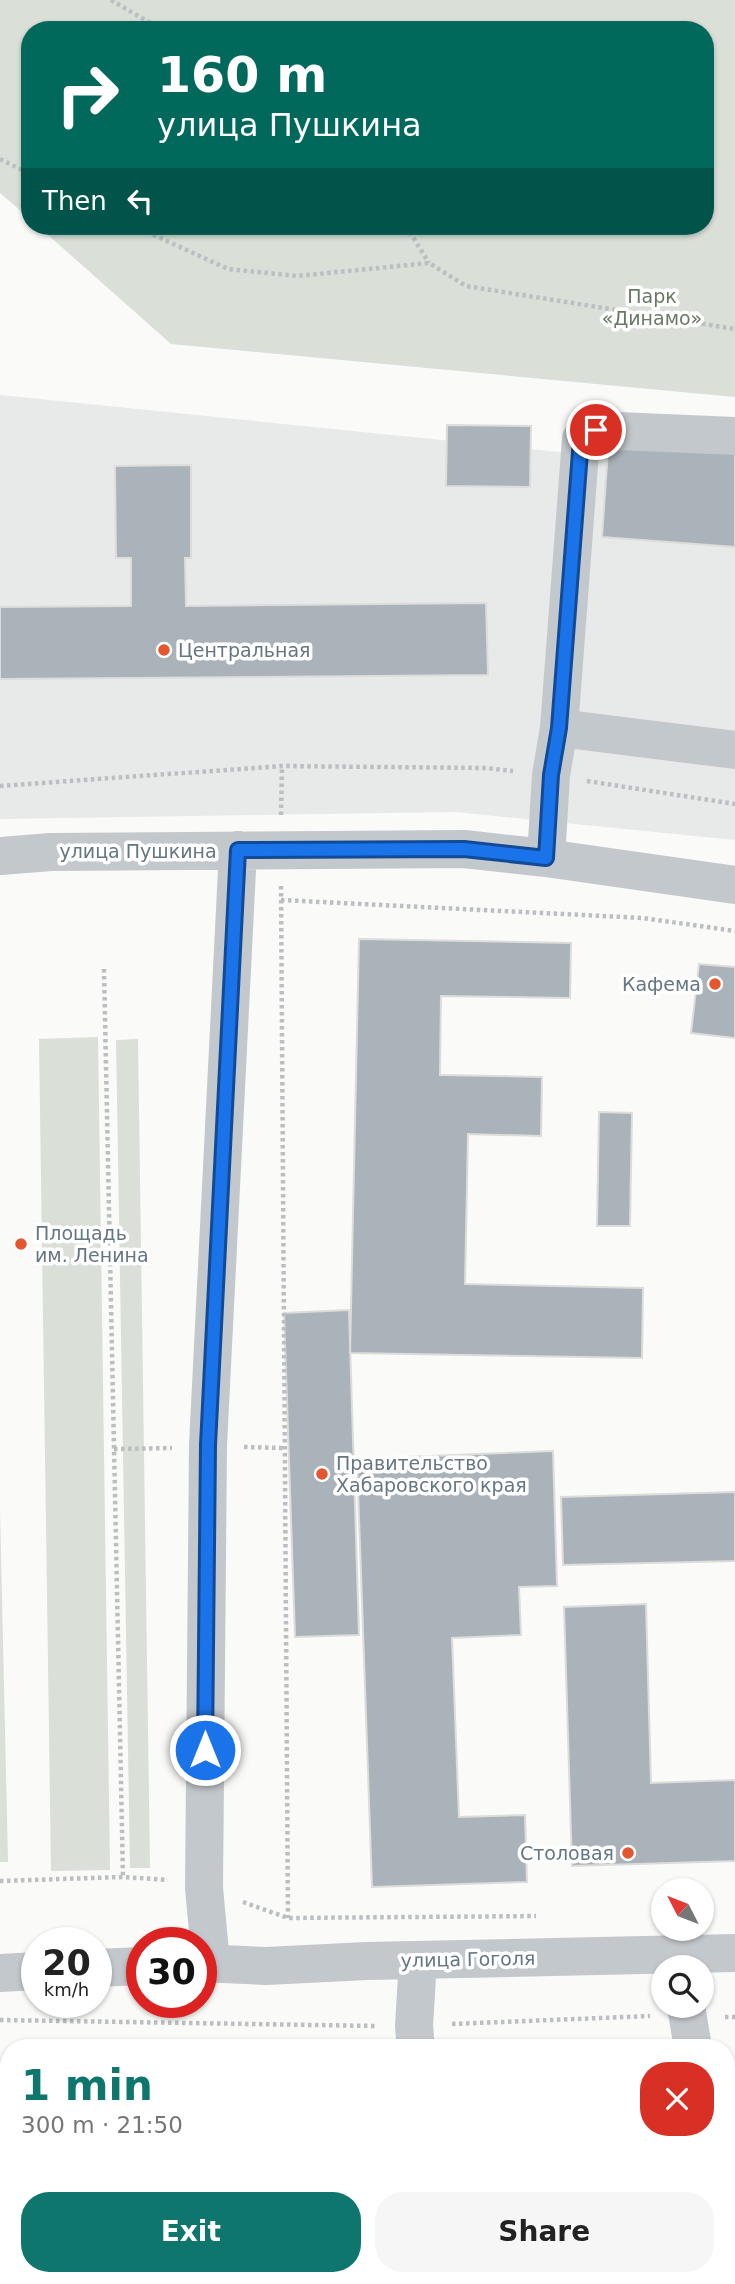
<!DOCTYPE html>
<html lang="en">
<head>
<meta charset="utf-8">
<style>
	body { margin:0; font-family:"DejaVu Sans",sans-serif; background:#f6f6f6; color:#222; height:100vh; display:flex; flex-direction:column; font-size:26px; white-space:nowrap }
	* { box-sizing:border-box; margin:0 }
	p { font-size:23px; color:#767676 }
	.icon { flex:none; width:38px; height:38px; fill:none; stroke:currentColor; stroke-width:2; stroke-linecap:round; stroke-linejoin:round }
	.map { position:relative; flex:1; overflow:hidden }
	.side { position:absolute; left:0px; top:2039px; width:735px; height:247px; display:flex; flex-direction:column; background:#fff; border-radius:28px 28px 0 0; box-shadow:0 2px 5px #0004 }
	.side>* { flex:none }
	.banner { position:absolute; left:21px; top:21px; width:693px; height:214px; border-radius:28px; box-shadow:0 2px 5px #0004; background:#00695c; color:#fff; overflow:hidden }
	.needle { width:46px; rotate:312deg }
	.controls { position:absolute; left:651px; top:1878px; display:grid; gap:14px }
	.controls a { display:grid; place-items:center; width:63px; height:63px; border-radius:50%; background:#fff; box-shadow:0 2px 5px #0004; font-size:35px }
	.speed { position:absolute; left:21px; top:1927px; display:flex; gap:14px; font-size:35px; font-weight:700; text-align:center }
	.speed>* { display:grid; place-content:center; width:91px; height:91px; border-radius:50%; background:#fff; box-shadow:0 2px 5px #0004; line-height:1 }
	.speed small { font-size:18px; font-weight:400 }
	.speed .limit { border:10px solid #d22; background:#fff; color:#111 }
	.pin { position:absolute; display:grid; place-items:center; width:60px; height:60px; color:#fff; margin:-30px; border:4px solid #fff; border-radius:50%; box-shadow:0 2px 7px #0007 }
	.me { position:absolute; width:77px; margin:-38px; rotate:0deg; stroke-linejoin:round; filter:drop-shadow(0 0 5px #0008) }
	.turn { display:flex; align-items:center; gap:24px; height:147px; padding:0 21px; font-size:32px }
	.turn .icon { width:91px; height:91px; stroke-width:2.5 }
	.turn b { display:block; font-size:49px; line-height:60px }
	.then { display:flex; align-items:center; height:66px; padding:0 21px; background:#0003; gap:14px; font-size:26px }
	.round { display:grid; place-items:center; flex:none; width:74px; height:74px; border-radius:28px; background:#f6f6f6 }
	.summary { display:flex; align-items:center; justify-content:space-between; height:119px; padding:0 21px }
	h1 { font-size:42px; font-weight:700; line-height:52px; color:#0f766e }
	.action { display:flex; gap:14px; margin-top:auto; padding:14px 21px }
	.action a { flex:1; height:80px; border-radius:28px; background:#0f766e; color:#fff; font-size:28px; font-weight:700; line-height:80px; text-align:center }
	.action a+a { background:#f6f6f6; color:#222 }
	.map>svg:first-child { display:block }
	.built { fill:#e8e9e9 }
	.green { fill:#dadfd7 }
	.building { fill:#aab3b9; stroke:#dcdcda; stroke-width:2 }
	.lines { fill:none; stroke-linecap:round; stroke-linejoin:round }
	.path { stroke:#bbbfc2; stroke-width:4.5; stroke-dasharray:3.5 3.5; stroke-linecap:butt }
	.minor { stroke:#c3c8cc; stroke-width:38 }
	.route-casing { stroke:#114b97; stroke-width:18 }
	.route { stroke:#1a73e8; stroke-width:12 }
	.poi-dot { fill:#e4572e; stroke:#fff; stroke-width:2.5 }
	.labels { text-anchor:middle; stroke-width:7; stroke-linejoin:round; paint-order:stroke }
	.park-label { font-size:19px; fill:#687a64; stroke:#fff }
	.poi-label { font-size:19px; fill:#657683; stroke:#fff; text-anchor:start }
	.street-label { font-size:19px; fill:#657683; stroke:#fff }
</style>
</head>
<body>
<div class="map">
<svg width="735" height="2284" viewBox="0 0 735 2284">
	<rect width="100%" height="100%" fill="#fafaf8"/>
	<path class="built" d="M0,395L735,470V840L456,812L0,819Z"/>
	<path class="green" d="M0,0H735V397L171,344L38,226H705V30H30V219L0,193Z
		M98,1037L110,1870L51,1871L39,1039Z
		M138,1039L150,1868H130L116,1040Z
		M0,1509L8,1862H0Z"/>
	<path class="building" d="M447,425L531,426L530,487L446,486Z
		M609,435L735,444V547L602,537Z
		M191,465V558H185L186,606L486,603L488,675L0,679V607L131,606V558H116L115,466Z
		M359,939L571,943L570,998L441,996L440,1075L542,1077L541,1136L468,1134L465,1284L643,1288L642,1358L350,1353Z
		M699,964L735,967V1038L691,1033Z
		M599,1112L632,1113L630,1226H597Z
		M349,1310L359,1635L295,1637L284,1313Z
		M553,1451L557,1586L519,1587L521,1635L452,1638L459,1817L525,1815L527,1882L372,1887L357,1459Z
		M735,1492V1561L563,1565L561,1497Z
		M646,1604L651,1783L735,1780V1861L572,1866L564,1607Z
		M290,2040L303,2048H254L270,2042Z
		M0,2070H9V2138L0,2139Z
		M726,2235H735V2284H708L709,2277H726Z
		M174,2277H258L247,2278V2284H174Z
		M490,2277H566V2284H490Z"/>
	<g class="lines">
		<path class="path" d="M111,0L162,30
			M0,159L30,174
			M134,226L228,269L297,276L429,263L466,286L735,329
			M406,226L429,263
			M587,781L735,804
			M0,786L282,766L486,768L513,771
			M281,815L282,766
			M281,886L288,1918
			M281,900L643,918L735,931
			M104,969L123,1877
			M244,1447L283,1448
			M114,1449L172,1448
			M0,1881L123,1877L168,1880
			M243,1902L288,1918L536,1916
			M725,2017H735
			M0,2020L377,2026
			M452,2024L650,2016"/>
		<path class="minor" d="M559,728L735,750
			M0,856L51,852L464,849L546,858L735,885
			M546,858L551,775L559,728L581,439L586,433L595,430L735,436
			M201,1963L266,1966L367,1961L735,1953
			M211,1963L204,1888L208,1445L238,850
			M96,1968L142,1966
			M0,1973L37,1971
			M686,2006L693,2048
			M416,2048L414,2026L418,1960
			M726,2199H735
			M665,2284V2277"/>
	</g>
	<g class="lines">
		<g class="route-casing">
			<path id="route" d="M205,1750L208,1445L238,850L464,849L546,858L551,775L559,728L581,439L586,433L596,430"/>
		</g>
		<use href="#route" class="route"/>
	</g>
	<g class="poi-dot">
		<circle cx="164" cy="650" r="7"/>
		<circle cx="715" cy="984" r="7"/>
		<circle cx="21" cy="1244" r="7"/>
		<circle cx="322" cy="1474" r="7"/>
		<circle cx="628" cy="1853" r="7"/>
	</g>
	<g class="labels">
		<g class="park-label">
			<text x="652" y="303">Парк<tspan x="652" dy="22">«Динамо»</tspan></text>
		</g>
		<g class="poi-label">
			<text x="178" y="657">Центральная</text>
			<text x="701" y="991" text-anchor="end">Кафема</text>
			<text x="35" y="1240">Площадь<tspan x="35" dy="22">им. Ленина</tspan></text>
			<text x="336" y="1470">Правительство<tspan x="336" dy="22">Хабаровского края</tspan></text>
			<text x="614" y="1860" text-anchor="end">Столовая</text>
		</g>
		<g class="street-label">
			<text x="138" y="858">улица Пушкина</text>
			<text transform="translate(468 1959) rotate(-1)" y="7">улица Гоголя</text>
		</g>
	</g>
</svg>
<div class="controls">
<a><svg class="needle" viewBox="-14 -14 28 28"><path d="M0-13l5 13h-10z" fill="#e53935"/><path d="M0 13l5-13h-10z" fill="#767676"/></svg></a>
<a><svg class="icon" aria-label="search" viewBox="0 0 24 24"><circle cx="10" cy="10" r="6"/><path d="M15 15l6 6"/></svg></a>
</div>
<div class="speed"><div>20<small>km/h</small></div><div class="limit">30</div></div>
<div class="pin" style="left:596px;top:430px;background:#d93025"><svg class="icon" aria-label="arrive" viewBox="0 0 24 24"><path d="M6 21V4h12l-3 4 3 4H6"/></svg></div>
<svg class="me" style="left:205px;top:1750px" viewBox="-20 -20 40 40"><circle r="17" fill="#1a73e8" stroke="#fff" stroke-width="3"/><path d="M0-11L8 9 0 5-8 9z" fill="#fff"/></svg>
<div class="banner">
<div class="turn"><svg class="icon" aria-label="right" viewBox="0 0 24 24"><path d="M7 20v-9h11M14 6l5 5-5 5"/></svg><div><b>160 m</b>улица Пушкина</div></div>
<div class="then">Then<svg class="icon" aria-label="left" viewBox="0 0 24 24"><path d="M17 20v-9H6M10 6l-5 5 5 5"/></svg></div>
</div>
<section class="side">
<div class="summary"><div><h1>1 min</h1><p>300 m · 21:50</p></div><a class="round" style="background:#d93025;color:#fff"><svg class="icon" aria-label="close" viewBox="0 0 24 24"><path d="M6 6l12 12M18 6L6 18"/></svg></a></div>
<div class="action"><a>Exit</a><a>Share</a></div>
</section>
</div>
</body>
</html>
